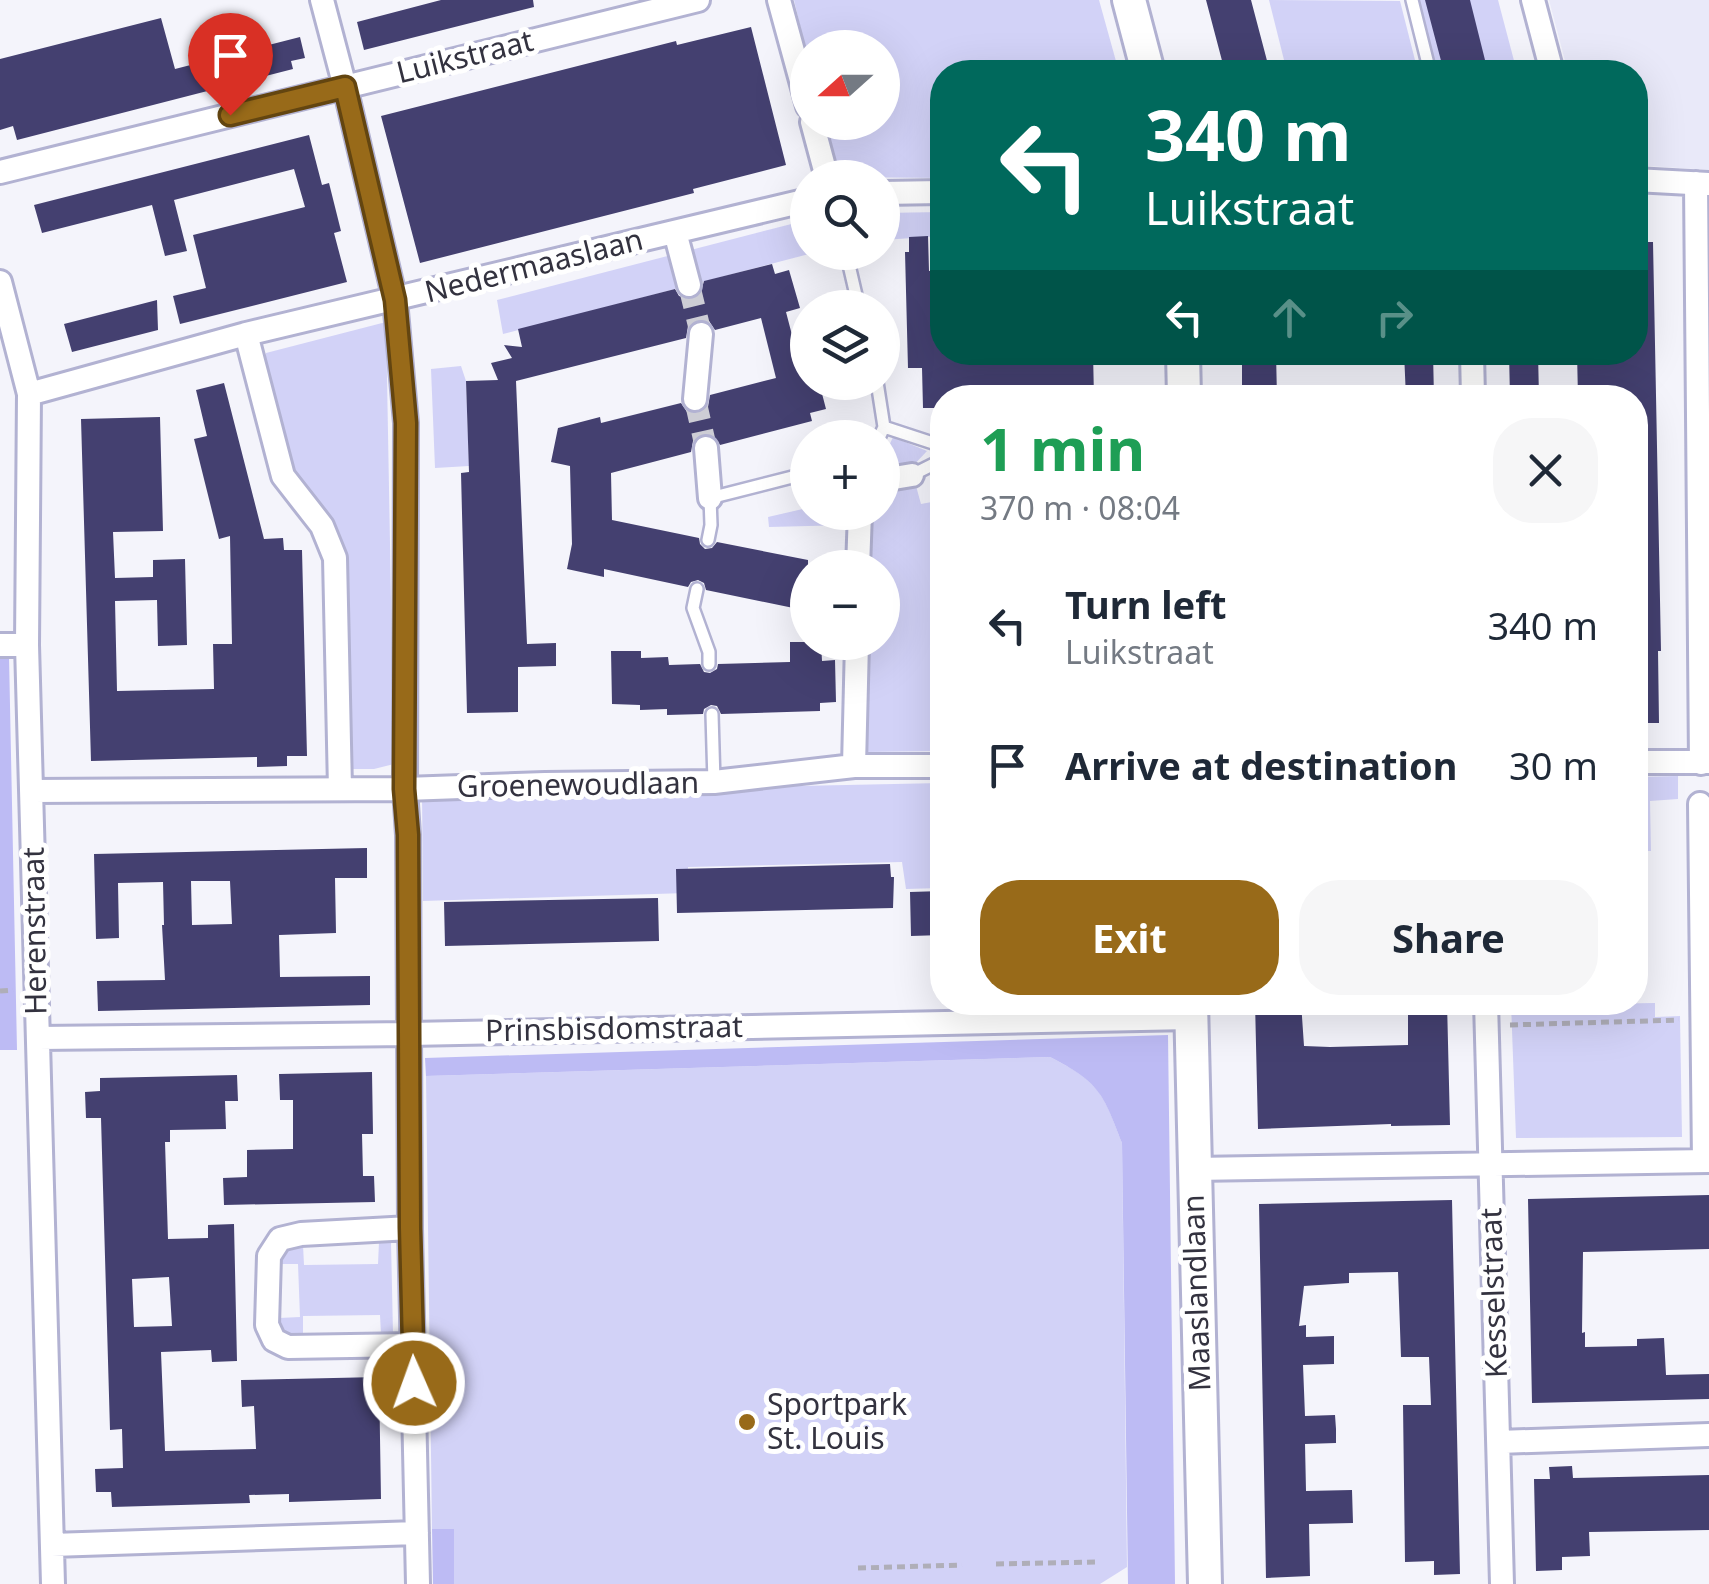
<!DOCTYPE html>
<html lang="en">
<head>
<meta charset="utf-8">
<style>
	body { margin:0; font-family:"Noto Sans",sans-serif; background:#f6f6f7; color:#1f2937; height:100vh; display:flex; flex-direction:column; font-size:38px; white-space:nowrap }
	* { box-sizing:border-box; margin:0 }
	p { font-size:32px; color:#747a83 }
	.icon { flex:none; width:55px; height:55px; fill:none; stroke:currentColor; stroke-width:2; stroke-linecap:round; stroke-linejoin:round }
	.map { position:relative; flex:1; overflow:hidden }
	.panel { position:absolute; left:930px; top:385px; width:718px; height:630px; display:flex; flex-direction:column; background:#fff; border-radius:40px; box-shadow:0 10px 40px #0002 }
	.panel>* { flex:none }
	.top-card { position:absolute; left:930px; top:60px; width:718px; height:305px; border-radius:40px; box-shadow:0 10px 40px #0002; background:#00695c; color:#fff; overflow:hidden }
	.needle { width:65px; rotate:249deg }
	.buttons { position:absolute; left:790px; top:30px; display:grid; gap:20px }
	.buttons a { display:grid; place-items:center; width:110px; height:110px; border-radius:50%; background:#fff; box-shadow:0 10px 40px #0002; font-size:50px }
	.pin { position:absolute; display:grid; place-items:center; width:85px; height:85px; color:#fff; margin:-102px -42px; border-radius:50% 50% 50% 0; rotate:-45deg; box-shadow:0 0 10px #0007 }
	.pin .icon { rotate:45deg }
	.me { position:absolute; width:110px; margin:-55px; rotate:358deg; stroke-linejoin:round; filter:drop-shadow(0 0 8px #0008) }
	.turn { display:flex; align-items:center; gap:35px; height:210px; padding:0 50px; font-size:45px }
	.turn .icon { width:130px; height:130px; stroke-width:2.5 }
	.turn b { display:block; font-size:70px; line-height:85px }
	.lanes { display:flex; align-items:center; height:95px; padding:0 50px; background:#0003; justify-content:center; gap:50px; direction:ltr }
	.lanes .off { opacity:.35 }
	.round { display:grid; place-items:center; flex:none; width:105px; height:105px; border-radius:40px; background:#f6f6f7 }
	.head { display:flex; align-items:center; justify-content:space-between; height:170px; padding:0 50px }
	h1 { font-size:60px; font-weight:700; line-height:75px; color:#1e9e55 }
	.cta { display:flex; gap:20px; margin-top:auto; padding:20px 50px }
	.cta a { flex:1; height:115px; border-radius:40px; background:#986a19; color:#fff; font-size:40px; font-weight:700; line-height:115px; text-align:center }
	.cta a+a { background:#f6f6f7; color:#1f2937 }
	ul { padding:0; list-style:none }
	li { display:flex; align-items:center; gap:30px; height:140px; padding:0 50px }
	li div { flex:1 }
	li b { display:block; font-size:38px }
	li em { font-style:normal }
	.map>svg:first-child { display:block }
	.built { fill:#e9e9f9 }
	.green { fill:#d2d2f7 }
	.forest { fill:#bdbbf4 }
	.building { fill:#444070; fill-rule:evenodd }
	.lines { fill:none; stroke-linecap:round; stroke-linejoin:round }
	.street-tunnel { stroke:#cdcdd5; stroke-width:22; stroke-dasharray:22 11; stroke-linecap:butt }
	.lane-casing { stroke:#b2b2d2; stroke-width:16 }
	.street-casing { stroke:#b2b2d2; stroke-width:28 }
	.secondary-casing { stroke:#b2b2d2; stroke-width:38 }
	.path { stroke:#afaeb8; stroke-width:5; stroke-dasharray:8 5; stroke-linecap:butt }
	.lane { stroke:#fff; stroke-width:11 }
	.street { stroke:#fff; stroke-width:22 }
	.secondary { stroke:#fff; stroke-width:32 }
	.route-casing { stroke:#634510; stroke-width:25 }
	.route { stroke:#986a19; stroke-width:18 }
	.poi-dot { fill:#986a19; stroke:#fff; stroke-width:4 }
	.labels { text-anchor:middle; stroke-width:10; stroke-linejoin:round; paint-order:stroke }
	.street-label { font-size:30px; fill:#33323f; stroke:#fff }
	.poi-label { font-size:30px; fill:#33323f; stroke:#fff; text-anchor:start }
</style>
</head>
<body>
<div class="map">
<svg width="1709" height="1584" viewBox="0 0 1709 1584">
	<rect width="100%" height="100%" fill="#f4f4fb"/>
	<path class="built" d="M1549,0H1709V170L1635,165V72H1568Z"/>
	<path class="green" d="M794,0H1099L1119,72H942V178L838,177L824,123L882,122V48H808L807,55Z
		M1269,0L1400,1L1418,72H1287Z
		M1415,0H1498L1517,72H1434Z
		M942,212V236L883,240L882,213Z
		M807,220L809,254L503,334L497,300Z
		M386,322L394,764L374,769H353L350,756L335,530L290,464L263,364L266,353Z
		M461,366L466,381L469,466L435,468L431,369Z
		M893,437L927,451L911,468L921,504L942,500V751L863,752L865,643L882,642V568L867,567L868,513L882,512L883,459Z
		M807,508L808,512L848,513V525L769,527L768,517Z
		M1678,776V799L1650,801L1651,851H1635V777Z
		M942,783V888L906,889L902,862L688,867L687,893L423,901L422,794Z
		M1511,1003H1523L1524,1005L1655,1003V1017L1680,1016L1682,1137L1516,1138Z
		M1050,1057C1099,1082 1103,1092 1122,1143L1127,1567L1100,1584H454V1530L432,1529L426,1076Z
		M379,1242H391L393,1334H381L380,1315L303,1316V1336H292L283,1331L279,1318L300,1317L298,1264H279V1256L285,1249L303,1245L304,1265L378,1264Z"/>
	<path class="forest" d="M9,656L17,1050H0V657Z
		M1168,1035L1175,1584H1128L1122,1143C1103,1093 1099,1082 1050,1057L426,1076L425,1058Z
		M432,1529H454V1584H433Z"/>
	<path class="building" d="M441,0H533L534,7L364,50L357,22Z
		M1206,0H1251L1270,72H1225Z
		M1425,0H1470L1488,72H1444Z
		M161,18L175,69L300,37L305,58L291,61L293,69L17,140L13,126L0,130V59Z
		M751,27L786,165L693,189L694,193L420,263L381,116L676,41L677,45Z
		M309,135L322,185L329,183L341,231L334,233L347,282L180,324L173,296L206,288L193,235L305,207L294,169L174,200L187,251L165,256L152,205L42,233L34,205Z
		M928,236L929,271L942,270V352H1093L1094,398H942V408H923L922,368H908L905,252H909V237Z
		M1635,242H1653L1661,651H1658L1659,723H1635V398H1578L1577,352H1635Z
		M772,264L775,274L789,270L800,308L786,312L798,358L801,356L805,371L808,370V382H819L826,409L810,413L812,421L720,445L713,435L704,433L693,441L691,452L611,473L612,520L699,538L700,544L705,549L712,548L717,542L808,560V611L706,590L704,583L698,580L691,582L688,587L604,569V577L567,569L572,544L570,466L551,462L558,428L600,417L601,423L681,403L687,412L700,413L708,407L710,395L776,378L761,318L715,330L709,321L696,320L688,326L686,338L516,381L527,644L556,643V666L518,667V712L467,713L461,473L469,472L466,381L498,380L491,363L512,358L504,345L522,347L518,329L675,289L679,296L692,300L700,295L704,281Z
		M157,300L158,330L72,352L64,324Z
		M1242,352H1276L1277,398H1242Z
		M1404,352H1433L1434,398H1406Z
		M1509,352H1538L1539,398H1510Z
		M224,383L264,539L283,538L284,550H302L307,756H287V766L257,767V757L91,761L81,419L160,417L163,531L113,532L115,578L153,577V560L185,559L187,645L158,646L157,600L115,601L117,691L214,689L213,644H232L230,536L219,539L194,439L207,436L196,390Z
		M790,642H821L822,661L835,660L836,702L820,703V711L721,714L717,706L711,705L704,709L703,714L667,715V709L640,710V705L612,704L611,651H641V658L668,657L669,665L700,664L704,672L710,673L717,669L718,664L790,662Z
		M367,848V878H335L336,933L279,935L280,977L370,976V1005L98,1011L97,981L165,980L162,925H164L163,882L118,883L119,938L96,939L94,854ZM191,881H230L232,924L192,925Z
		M890,864L891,877H894L893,908L677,913L676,869Z
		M942,891V935L911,936L910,892Z
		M658,898L659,941L445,946L444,902Z
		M1255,1002H1301L1304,1046L1330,1047L1408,1045V1002H1447L1450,1125L1391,1126V1124L1258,1129Z
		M372,1072L373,1134H362L363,1176H374L375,1202L224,1205L223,1178L247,1177V1150L293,1149V1100H280L279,1074Z
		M237,1075L238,1101H225L226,1129L170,1130V1142H165L168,1239L208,1238V1225L234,1224L237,1361L212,1362L211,1350L161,1352L165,1451L256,1449L254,1406L242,1407L241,1380L379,1377L381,1499L289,1502V1494L249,1495L250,1503L112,1507L111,1492H96L95,1469L123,1468L122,1429L110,1430L101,1118H86L85,1092L100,1091V1078ZM169,1277L172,1326L134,1327L132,1279Z
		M1709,1195V1249L1583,1252L1582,1333L1585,1332V1347L1637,1346V1339L1664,1338L1666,1375L1709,1374V1399L1532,1403L1528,1199Z
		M1452,1200L1460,1574L1434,1575V1561L1405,1562L1403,1405H1431L1429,1357H1401L1398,1272L1349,1273V1283L1304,1286L1299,1326L1306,1325V1337L1334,1336V1364L1303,1365L1305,1416L1335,1415L1336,1429V1443L1305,1444L1306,1491L1352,1490L1353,1523L1309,1524L1310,1576L1266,1578L1259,1204Z
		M1572,1466L1573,1478L1709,1475V1530L1589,1532L1590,1556L1562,1557V1570L1536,1571L1534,1479H1550L1549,1467Z"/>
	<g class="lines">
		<path class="street-tunnel" d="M689,285L701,334
			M695,399L706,448"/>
		<g class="lane-casing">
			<path id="lane" d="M1412,0L1430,72
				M846,252L859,308
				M877,382L884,427L879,438
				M884,427L942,446
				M912,475L942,460
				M708,540L711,525L710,498L808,473
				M697,589L693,608L709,652V664
				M712,714L714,782"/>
		</g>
		<g class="street-casing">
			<path id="street" d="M322,0L345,87L395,300L406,423L405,789L408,835L410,1228L418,1584
				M779,0L808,106
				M1533,0L1552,72
				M812,122L827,178
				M0,172L698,0
				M1635,180L1709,184
				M1696,183L1701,763
				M882,193L942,192
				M675,232L689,285
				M0,282L29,394L27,645L53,1584
				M246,334L283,476L322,526L335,558L340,789
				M1472,352L1473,398
				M29,394L246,334L808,200
				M695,399L701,334
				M706,448L710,498
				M882,480L912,475
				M858,568L860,512
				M0,645H27
				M1635,762H1709
				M854,766L857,642
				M32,791L405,789L545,784L714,782L854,766H942
				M1700,804L1704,1161
				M1486,1002L1502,1584
				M38,1038L409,1034L1191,1018
				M1194,1169L1709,1161
				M410,1228L301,1234L280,1239L269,1256L267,1325L274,1340L288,1347L413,1345
				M1499,1442L1709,1435
				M52,1545L417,1533"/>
		</g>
		<g class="secondary-casing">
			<path id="secondary" d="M1129,0L1148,72
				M1183,352L1184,398
				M1191,1002L1205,1584"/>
		</g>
		<path class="path" d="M0,991L13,990
			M1510,1025L1679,1020
			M996,1564L1099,1562
			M858,1568L962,1565"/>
		<use href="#lane" class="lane"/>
		<use href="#street" class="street"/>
		<use href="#secondary" class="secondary"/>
	</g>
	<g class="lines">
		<g class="route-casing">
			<path id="route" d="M230,115L345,87L395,300L406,423L404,789L408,835L410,1228L414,1383"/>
		</g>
		<use href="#route" class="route"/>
	</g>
	<circle class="poi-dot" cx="747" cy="1422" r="10"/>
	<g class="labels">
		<g class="street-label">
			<text transform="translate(465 57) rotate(-14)" y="10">Luikstraat</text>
			<text transform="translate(534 266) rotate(-14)" y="10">Nedermaaslaan</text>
			<text transform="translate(578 785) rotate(-1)" y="10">Groenewoudlaan</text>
			<text transform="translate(35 931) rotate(-91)" y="10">Herenstraat</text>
			<text transform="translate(614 1029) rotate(-1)" y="10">Prinsbisdomstraat</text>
			<text transform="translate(1197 1293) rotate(-92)" y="10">Maaslandlaan</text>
			<text transform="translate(1494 1293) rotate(-92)" y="10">Kesselstraat</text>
		</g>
		<g class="poi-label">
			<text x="767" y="1415">Sportpark<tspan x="767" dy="34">St. Louis</tspan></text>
		</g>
	</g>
</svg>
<div class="buttons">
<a><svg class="needle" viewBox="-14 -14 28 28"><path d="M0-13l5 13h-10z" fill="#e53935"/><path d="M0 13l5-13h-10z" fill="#747a83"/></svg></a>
<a><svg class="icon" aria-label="search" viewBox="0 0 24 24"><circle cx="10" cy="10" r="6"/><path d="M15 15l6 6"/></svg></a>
<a><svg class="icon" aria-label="layers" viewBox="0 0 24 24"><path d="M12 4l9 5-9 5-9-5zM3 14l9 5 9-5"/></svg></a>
<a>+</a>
<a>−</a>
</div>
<div class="pin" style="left:230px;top:115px;background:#d93025"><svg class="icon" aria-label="arrive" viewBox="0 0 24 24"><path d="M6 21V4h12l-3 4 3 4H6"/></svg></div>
<svg class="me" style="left:414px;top:1383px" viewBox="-20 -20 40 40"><circle r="17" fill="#986a19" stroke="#fff" stroke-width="3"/><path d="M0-11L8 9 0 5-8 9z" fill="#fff"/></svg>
<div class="top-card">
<div class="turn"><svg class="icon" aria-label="left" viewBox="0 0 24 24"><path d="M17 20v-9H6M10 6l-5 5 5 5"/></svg><div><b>340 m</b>Luikstraat</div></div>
<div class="lanes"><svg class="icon" aria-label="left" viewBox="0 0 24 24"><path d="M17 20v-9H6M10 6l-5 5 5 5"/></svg><svg class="icon off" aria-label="ahead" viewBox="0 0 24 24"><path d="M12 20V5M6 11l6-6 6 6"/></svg><svg class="icon off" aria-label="right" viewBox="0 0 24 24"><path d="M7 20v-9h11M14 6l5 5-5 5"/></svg></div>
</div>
<section class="panel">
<div class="head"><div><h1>1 min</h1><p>370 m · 08:04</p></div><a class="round"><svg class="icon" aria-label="close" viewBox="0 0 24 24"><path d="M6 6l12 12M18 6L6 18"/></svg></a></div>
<ul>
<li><svg class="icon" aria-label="left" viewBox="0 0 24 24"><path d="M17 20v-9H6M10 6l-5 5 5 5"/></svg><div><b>Turn left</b><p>Luikstraat</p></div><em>340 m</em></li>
<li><svg class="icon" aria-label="arrive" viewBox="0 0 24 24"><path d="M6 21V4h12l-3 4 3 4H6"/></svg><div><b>Arrive at destination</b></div><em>30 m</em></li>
</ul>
<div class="cta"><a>Exit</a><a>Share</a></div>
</section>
</div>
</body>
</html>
